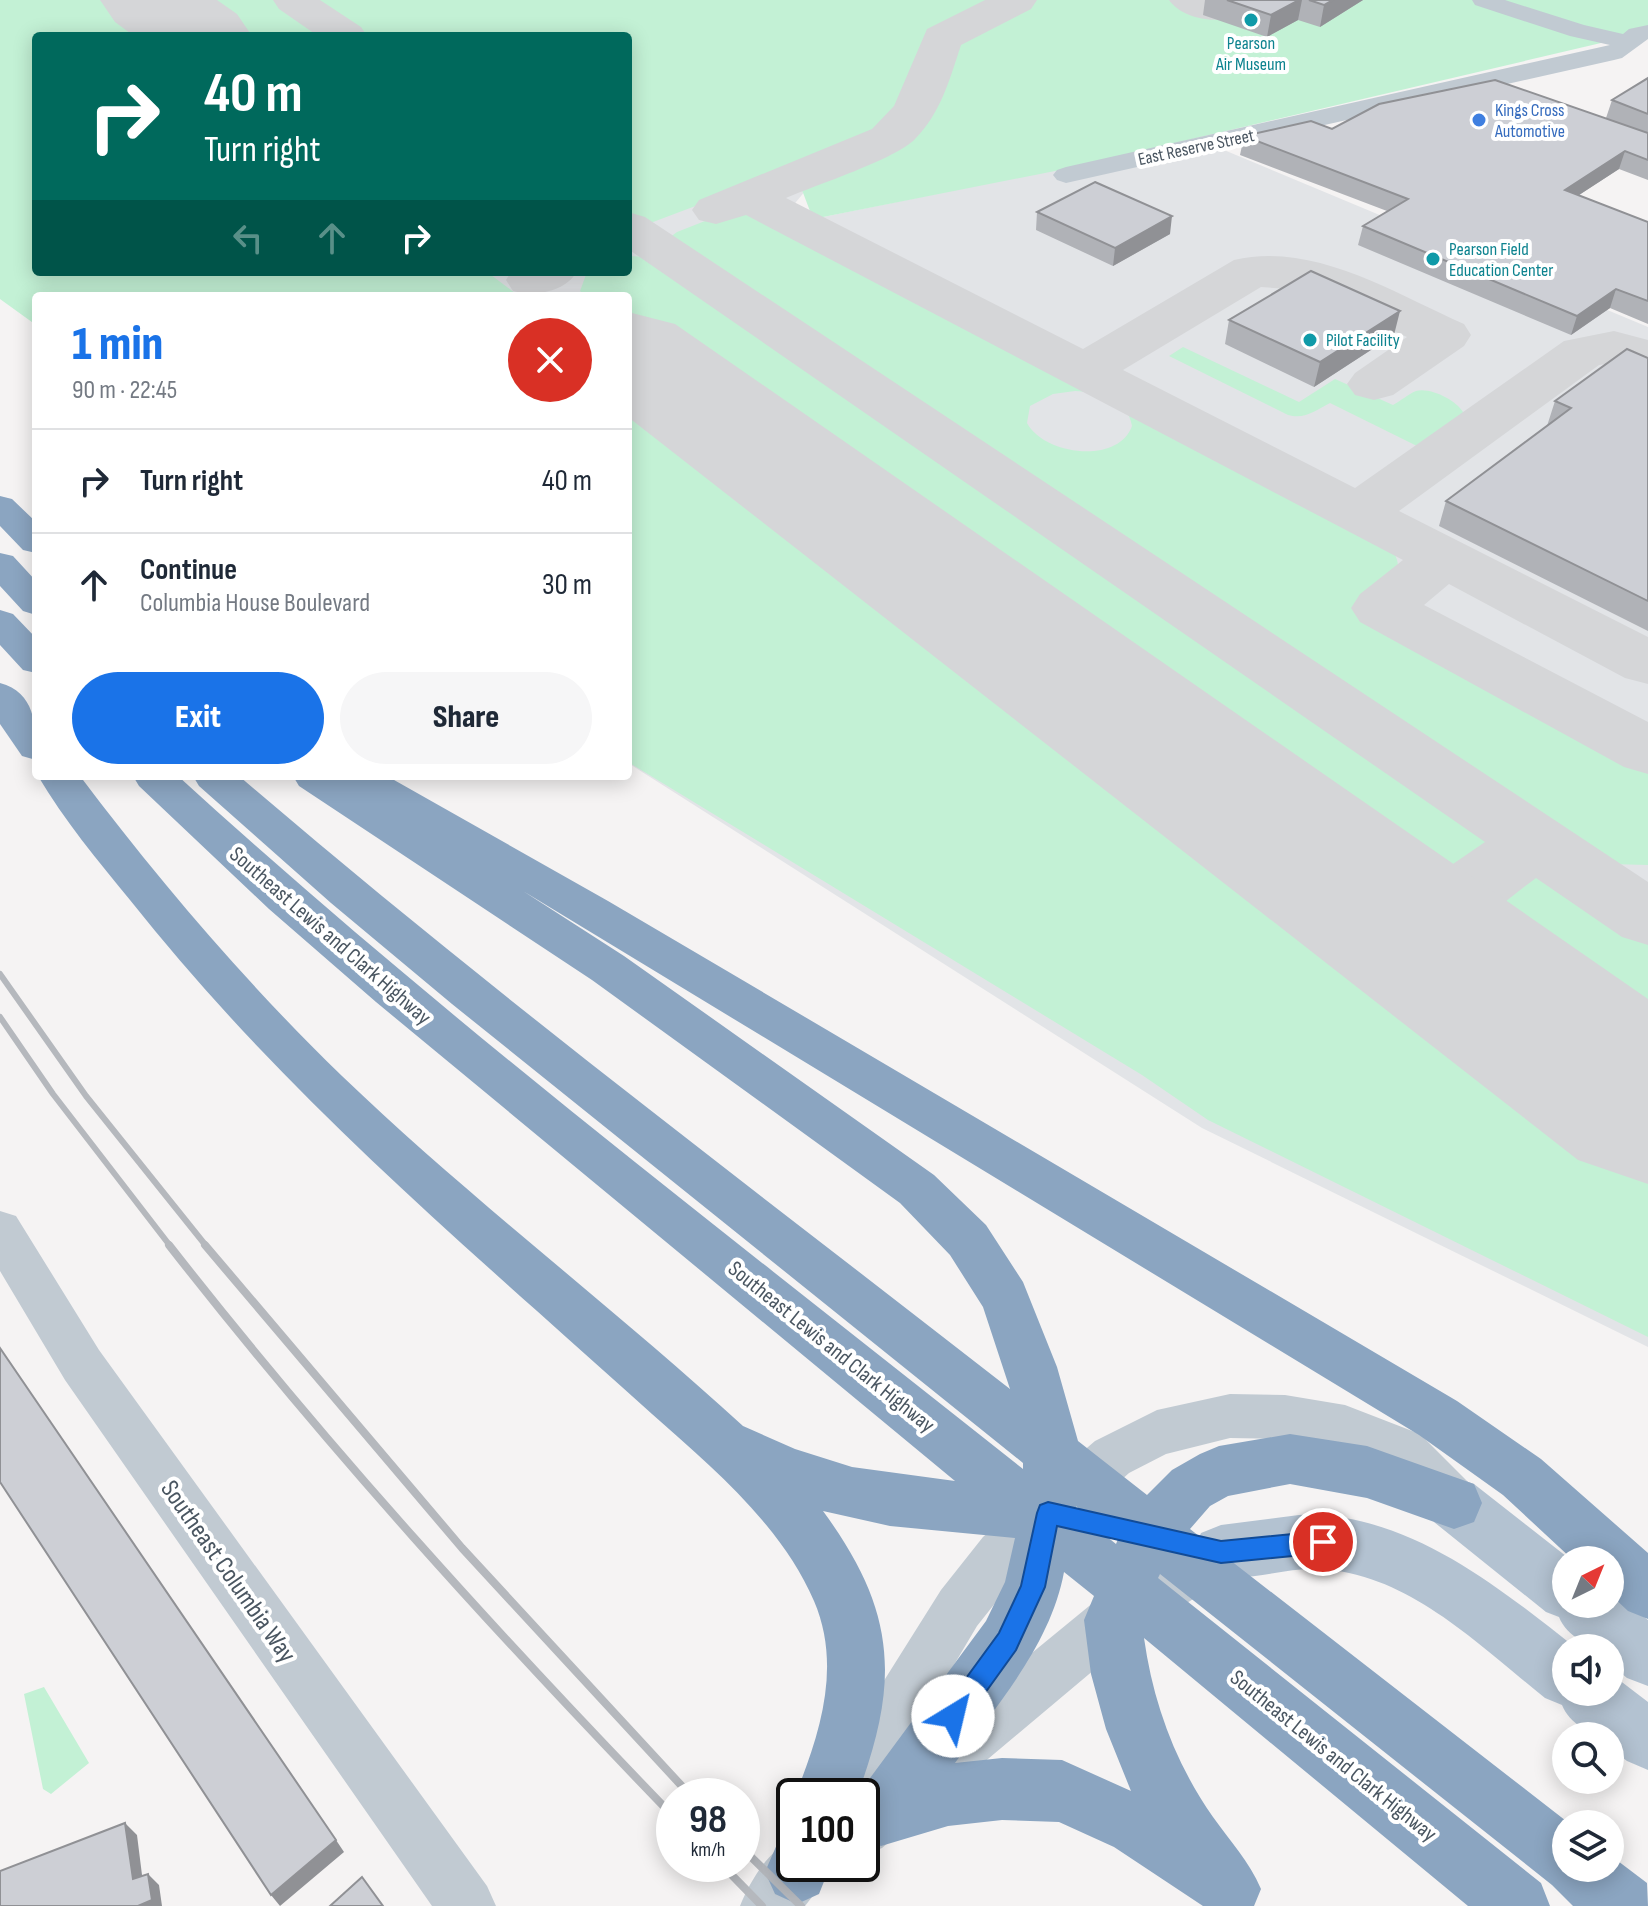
<!DOCTYPE html>
<html lang="en">
<head>
<meta charset="utf-8">
<style>
	body { margin:0; font-family:"Sofia Sans Condensed",sans-serif; background:#f6f6f7; color:#1f2937; height:100vh; display:flex; flex-direction:column; font-size:30px; white-space:nowrap }
	* { box-sizing:border-box; margin:0 }
	p { font-size:26px; color:#747a83 }
	.icon { flex:none; width:44px; height:44px; fill:none; stroke:currentColor; stroke-width:2; stroke-linecap:round; stroke-linejoin:round }
	.map { position:relative; flex:1; overflow:hidden }
	.side { position:absolute; left:32px; top:292px; width:600px; height:488px; display:flex; flex-direction:column; background:#fff; border-radius:8px; box-shadow:0 4px 20px #0003 }
	.side>* { flex:none }
	.guide { position:absolute; left:32px; top:32px; width:600px; height:244px; border-radius:8px; box-shadow:0 4px 20px #0003; background:#00695c; color:#fff; overflow:hidden }
	.needle { width:52px; rotate:43deg }
	.fabs { position:absolute; left:1552px; top:1546px; display:grid; gap:16px }
	.fabs a { display:grid; place-items:center; width:72px; height:72px; border-radius:50%; background:#fff; box-shadow:0 4px 20px #0003; font-size:40px }
	.speed { position:absolute; left:656px; top:1778px; display:flex; gap:16px; font-size:40px; font-weight:700; text-align:center }
	.speed>* { display:grid; place-content:center; width:104px; height:104px; border-radius:50%; background:#fff; box-shadow:0 4px 20px #0003; line-height:1 }
	.speed small { font-size:20px; font-weight:400 }
	.speed .limit { border:4px solid #111; border-radius:12px; background:#fff; color:#111 }
	.pin { position:absolute; display:grid; place-items:center; width:68px; height:68px; color:#fff; margin:-34px; border:4px solid #fff; border-radius:50%; box-shadow:0 2px 8px #0007 }
	.me { position:absolute; width:88px; margin:-44px; rotate:36deg; stroke-linejoin:round; filter:drop-shadow(0 0 6px #0008) }
	.turn { display:flex; align-items:center; gap:28px; height:168px; padding:0 40px; font-size:36px }
	.turn .icon { width:104px; height:104px; stroke-width:2.5 }
	.turn b { display:block; font-size:56px; line-height:68px }
	.lanes { display:flex; align-items:center; height:76px; padding:0 40px; background:#0003; justify-content:center; gap:40px; direction:ltr }
	.lanes .off { opacity:.35 }
	.round { display:grid; place-items:center; flex:none; width:84px; height:84px; border-radius:42px; background:#f6f6f7 }
	.overview { display:flex; align-items:center; justify-content:space-between; height:136px; padding:0 40px }
	h1 { font-size:48px; font-weight:800; line-height:60px; color:#1a73e8 }
	.primary-button { display:flex; gap:16px; margin-top:auto; padding:16px 40px }
	.primary-button a { flex:1; height:92px; border-radius:48px; background:#1a73e8; color:#fff; font-size:32px; font-weight:800; line-height:92px; text-align:center }
	.primary-button a+a { background:#f6f6f7; color:#1f2937 }
	ul { padding:0; list-style:none }
	li { display:flex; align-items:center; gap:24px; height:104px; padding:0 40px; border-top:2px solid #e0e1e3 }
	li div { flex:1 }
	li b { display:block; font-size:30px }
	li em { font-style:normal }
	.map>svg:first-child { display:block }
	.airport { fill:#e2e4e7 }
	.green { fill:#c3f1d5; fill-rule:evenodd }
	.lines { fill:none; stroke-linecap:round; stroke-linejoin:round }
	.taxiway { fill:#d5d6d8; fill-rule:evenodd }
	.runway { fill:#d5d6d8; fill-rule:evenodd }
	.minor { fill:#c1cad2; fill-rule:evenodd }
	.major { fill:#b3c2d1; fill-rule:evenodd }
	.highway { fill:#8ba5c1; fill-rule:evenodd }
	.rail-far1 { stroke:#b5b8bd; stroke-width:6 }
	.rail { stroke:#b5b8bd; stroke-width:8 }
	.wall { fill:#b0b2b7 }
	.shaded-wall { fill:#909195 }
	.building { fill:#cdcfd5; stroke:#909195; stroke-width:2 }
	.route { fill:#1a73e8; stroke:#114b97; stroke-width:2 }
	.culture-dot { fill:#0f9aa8; stroke:#fff; stroke-width:3 }
	.shop-dot { fill:#3f7fe0; stroke:#fff; stroke-width:3 }
	.labels { text-anchor:middle; stroke-width:8; stroke-linejoin:round; paint-order:stroke }
	.far-culture-label { font-size:18px; fill:#0d838f; stroke:#fff; text-anchor:start }
	.far-shop-label { font-size:18px; fill:#366cbe; stroke:#fff; text-anchor:start }
	.far-street-label { font-size:18px; fill:#4a5661; stroke:#fff }
	.street-label { font-size:22px; fill:#4a5661; stroke:#fff }
	.near-street-label { font-size:26px; fill:#4a5661; stroke:#fff }
</style>
</head>
<body>
<div class="map">
<svg width="1648" height="1906" viewBox="0 0 1648 1906">
	<rect width="100%" height="100%" fill="#f5f3f3"/>
	<path class="airport" d="M20,0H335L391,36H62Z
		M1200,140L1648,327V1347L1202,1128L628,763V296H362L334,272H628V198L781,165L821,172L791,208L813,219Z"/>
	<path class="green" d="M0,0H125L173,36H36V272H487L519,296H36V325L0,299Z
		M177,0H279L332,36H227Z
		M305,0H1648V32L1060,170L813,219L794,169L645,225L628,217V36H359Z
		M748,208L775,219L1382,540C1421,574 1379,587 1355,607L1648,766V865L1609,864L1565,845L672,246L669,238L677,232L733,210ZM1075,391C1098,392 1128,399 1132,426C1118,465 1044,455 1027,423L1030,406L1053,394Z
		M628,256L650,257L666,264L1455,802L1493,832L1497,842L1464,874L1416,898L628,326V296H586L580,291L587,272H628Z
		M1183,347L1299,402L1335,379L1393,405C1401,401 1408,394 1416,391C1430,387 1456,400 1463,412L1462,417L1419,447L1330,403C1316,410 1305,420 1288,415L1169,356Z
		M628,378L1648,1143V1337L1208,1120L1142,1075L628,762Z
		M1540,869L1554,873L1648,934V1067L1457,928L1489,893Z
		M44,1687L89,1763L51,1794L43,1789L24,1694Z"/>
	<g class="lines">
		<path class="taxiway" d="M273,0H320L361,27L367,36H318L279,9Z
			M985,0H1037L1031,9L961,45C950,78 941,113 915,139C896,159 816,185 786,198L1083,349L1234,260C1313,241 1394,293 1464,324L1471,335L1464,346L1393,395L1374,400L1355,395L1347,384L1355,373L1407,337L1303,290L1261,287L1123,370L1355,488L1564,341L1614,331L1648,340V372L1613,363L1599,365L1399,511L1648,637V684L1625,678L1449,584L1424,605L1648,722V774L1624,767L1360,622L1351,608L1360,594L1403,560L746,215L716,224L699,220L692,210L699,200L872,129L894,106L927,29Z
			M1169,0H1229L1236,9L1230,18C1210,23 1181,17 1169,0Z
			M628,212L645,217L1648,882V945L1622,937L1536,878C1499,905 1457,948 1407,944C1392,943 1375,935 1360,929L1350,910L1360,891L1386,883L1415,890L1485,842L628,249Z
			M511,272H577C563,293 536,296 513,291L506,280Z"/>
		<path class="runway" d="M100,0H217L237,14L252,36H134L115,22Z
			M628,312L675,324L1648,999V1184L1578,1160L628,417Z"/>
		<path class="minor" d="M1472,0H1505L1584,25L1623,34L1629,29L1648,25V39L1622,58L1614,60L1066,183L1057,180L1053,175L1057,170L1066,167L1610,45L1570,36L1475,5Z
			M0,1211L16,1216L99,1350L487,1886L496,1906H432L65,1380L0,1271Z
			M1230,1394L1285,1395L1345,1405L1420,1434L1472,1486L1479,1503L1472,1520L1454,1527L1436,1520L1386,1466L1345,1451L1285,1439L1230,1438L1166,1454L1129,1473L1019,1573L977,1626L894,1766L1094,1602L1198,1537L1216,1530L1234,1537L1242,1555L1234,1573L1132,1638L882,1848L862,1856V1796H816L824,1776L941,1590L983,1537L1095,1441L1157,1410Z
			M794,1839V1864H831L822,1884L805,1906H740C750,1881 769,1849 794,1839Z"/>
		<path class="major" d="M1454,1477L1474,1484L1571,1560H1566V1604H1610V1590L1648,1620V1686L1627,1678L1610,1664V1648C1590,1648 1567,1637 1559,1617L1546,1612L1434,1522L1426,1503L1434,1484Z
			M1299,1515C1406,1511 1497,1586 1576,1648H1566V1692H1610V1673L1648,1702V1770L1627,1761L1610,1748V1736C1591,1736 1569,1723 1562,1705L1545,1698C1480,1646 1409,1574 1321,1569C1280,1567 1239,1587 1201,1571L1193,1552L1201,1533L1221,1525Z"/>
		<path class="highway" d="M0,496L12,499L36,522V553L23,550L0,526Z
			M0,553L13,556L36,581V615L23,611L0,586Z
			M0,610L13,614L36,638V673L23,670L0,645Z
			M0,683C37,693 36,728 36,760L22,756L0,724Z
			M38,776H80C160,882 246,983 342,1076C470,1199 612,1306 743,1426L795,1449L852,1467L955,1481L376,1002L269,909L139,786L133,776H178C447,1022 738,1242 1023,1469V1463L452,1004L331,903L199,786L193,776H239C488,990 751,1187 1010,1389L983,1307L950,1255L900,1203L592,980L299,786L293,776H387L608,901L1457,1401L1541,1459L1648,1553V1619L1628,1611L1610,1594V1560H1573L1503,1495L1419,1435L523,891L624,956L934,1175L986,1225L1023,1282L1057,1367L1078,1441L1147,1495L1172,1470L1200,1454L1219,1446L1290,1434L1367,1446L1474,1484L1482,1503L1474,1522L1454,1529L1367,1498L1290,1484L1228,1496L1210,1506L1190,1529L1570,1824H1566V1868H1610V1855L1647,1883L1648,1906H1573L1552,1885L1160,1574L1158,1578L1541,1883L1550,1906H1468L1144,1638C1153,1702 1175,1763 1213,1817C1230,1841 1249,1861 1261,1889L1254,1906H1203L1114,1847L1059,1822L1002,1820L948,1826L881,1846L862,1838V1796H858L859,1793L986,1621L1005,1582L1015,1538L890,1526L823,1511C897,1612 900,1681 857,1796H795C820,1734 842,1666 814,1601C782,1526 712,1467 652,1414C614,1380 575,1345 537,1311C392,1182 251,1053 130,900C98,861 64,820 38,776ZM1076,1506L1118,1539L1116,1544L1076,1512ZM1064,1572L1094,1596L1084,1620L1091,1674L1106,1729L1131,1791L1062,1760L1002,1758L955,1763C997,1705 1051,1644 1064,1572Z
			M794,1835V1864H831L819,1894L797,1904L775,1894L765,1872L778,1842Z"/>
		<path class="rail-far1" d="M0,974L86,1096L207,1247
			M0,1017L53,1094L171,1247"/>
		<path class="rail" d="M169,1245C326,1446 497,1634 674,1817
			M205,1245L462,1548L691,1796
			M742,1848L801,1906
			M721,1864L762,1906"/>
	</g>
	<path class="wall" d="M1205,0H1363L1320,27L1298,20L1267,37L1203,15Z
		M1648,78V180L1619,169L1579,195L1648,222V324L1610,308L1571,335L1358,245L1363,226L1387,211L1240,155L1244,136L1332,129L1606,118L1612,100Z
		M1037,212L1170,234L1113,266L1036,230Z
		M1229,320L1394,335L1314,387L1225,344Z
		M1648,358V631L1439,526L1446,501L1547,426L1555,401Z"/>
	<path class="shaded-wall" d="M1299,0H1302L1298,20L1267,37L1271,15Z
		M1333,0H1363L1320,27L1324,5Z
		M1625,151L1619,169L1559,208L1565,190Z
		M1172,216L1170,234L1113,266L1115,248Z
		M1616,289L1610,308L1571,335L1577,316Z
		M1400,311L1394,335L1314,387L1320,362Z
		M125,1823L137,1835L144,1891L133,1879Z
		M336,1840L344,1852L280,1906L271,1895Z
		M148,1874L159,1885L162,1906H138Z"/>
	<path class="building" d="M1227,0H1299L1271,15Z
		M1309,0H1333L1324,5Z
		M1648,78V114L1612,100Z
		M1495,80L1648,133V160L1625,151L1565,190L1648,222V301L1616,289L1577,316L1363,226L1408,199L1244,136L1311,121L1332,129L1379,104Z
		M1095,182L1172,216L1115,248L1037,212Z
		M1311,271L1400,311L1320,362L1229,320Z
		M1627,349L1648,358V601L1446,501L1571,408L1555,401Z
		M0,1348L336,1840L271,1895L0,1482Z
		M125,1823L133,1879L148,1874L152,1900L138,1906H0V1871Z
		M362,1877L383,1906H330Z"/>
	<path class="route" d="M1048,1502L1221,1541L1323,1531L1331,1534L1335,1542L1331,1550L1323,1553L1221,1563L1057,1526L1045,1587L1016,1650L962,1725L953,1728L945,1725L941,1716L945,1707L999,1633L1021,1586L1037,1513L1040,1505Z"/>
	<g class="culture-dot">
		<circle cx="1251" cy="20" r="8"/>
		<circle cx="1433" cy="259" r="8"/>
		<circle cx="1310" cy="340" r="8"/>
	</g>
	<circle class="shop-dot" cx="1479" cy="120" r="8"/>
	<g class="labels">
		<g class="far-culture-label">
			<text x="1251" y="49" text-anchor="middle">Pearson<tspan x="1251" dy="21">Air Museum</tspan></text>
			<text x="1449" y="255">Pearson Field<tspan x="1449" dy="21">Education Center</tspan></text>
			<text x="1326" y="346">Pilot Facility</text>
		</g>
		<g class="far-shop-label">
			<text x="1495" y="116">Kings Cross<tspan x="1495" dy="21">Automotive</tspan></text>
		</g>
		<g class="far-street-label">
			<text transform="translate(1196 147) rotate(-12)" y="6">East Reserve Street</text>
		</g>
		<g class="street-label">
			<text transform="translate(331 935) rotate(41)" y="8">Southeast Lewis and Clark Highway</text>
			<text transform="translate(832 1346) rotate(39)" y="8">Southeast Lewis and Clark Highway</text>
			<text transform="translate(1334 1755) rotate(39)" y="8">Southeast Lewis and Clark Highway</text>
		</g>
		<g class="near-street-label">
			<text transform="translate(229 1571) rotate(55)" y="9">Southeast Columbia Way</text>
		</g>
	</g>
</svg>
<div class="fabs">
<a><svg class="needle" viewBox="-14 -14 28 28"><path d="M0-13l5 13h-10z" fill="#e53935"/><path d="M0 13l5-13h-10z" fill="#747a83"/></svg></a>
<a><svg class="icon" aria-label="sound" viewBox="0 0 24 24"><path d="M4 9h4l5-4v14l-5-4H4zM17 9q2 3 0 6"/></svg></a>
<a><svg class="icon" aria-label="search" viewBox="0 0 24 24"><circle cx="10" cy="10" r="6"/><path d="M15 15l6 6"/></svg></a>
<a><svg class="icon" aria-label="layers" viewBox="0 0 24 24"><path d="M12 4l9 5-9 5-9-5zM3 14l9 5 9-5"/></svg></a>
</div>
<div class="speed"><div>98<small>km/h</small></div><div class="limit">100</div></div>
<div class="pin" style="left:1323px;top:1542px;background:#d93025"><svg class="icon" aria-label="arrive" viewBox="0 0 24 24"><path d="M6 21V4h12l-3 4 3 4H6"/></svg></div>
<svg class="me" style="left:953px;top:1716px" viewBox="-20 -20 40 40"><circle r="19" fill="#fff"/><path d="M0-13L10 11 0 6-10 11z" fill="#1a73e8"/></svg>
<div class="guide">
<div class="turn"><svg class="icon" aria-label="right" viewBox="0 0 24 24"><path d="M7 20v-9h11M14 6l5 5-5 5"/></svg><div><b>40 m</b>Turn right</div></div>
<div class="lanes"><svg class="icon off" aria-label="left" viewBox="0 0 24 24"><path d="M17 20v-9H6M10 6l-5 5 5 5"/></svg><svg class="icon off" aria-label="ahead" viewBox="0 0 24 24"><path d="M12 20V5M6 11l6-6 6 6"/></svg><svg class="icon" aria-label="right" viewBox="0 0 24 24"><path d="M7 20v-9h11M14 6l5 5-5 5"/></svg></div>
</div>
<section class="side">
<div class="overview"><div><h1>1 min</h1><p>90 m · 22:45</p></div><a class="round" style="background:#d93025;color:#fff"><svg class="icon" aria-label="close" viewBox="0 0 24 24"><path d="M6 6l12 12M18 6L6 18"/></svg></a></div>
<ul>
<li><svg class="icon" aria-label="right" viewBox="0 0 24 24"><path d="M7 20v-9h11M14 6l5 5-5 5"/></svg><div><b>Turn right</b></div><em>40 m</em></li>
<li><svg class="icon" aria-label="ahead" viewBox="0 0 24 24"><path d="M12 20V5M6 11l6-6 6 6"/></svg><div><b>Continue</b><p>Columbia House Boulevard</p></div><em>30 m</em></li>
</ul>
<div class="primary-button"><a>Exit</a><a>Share</a></div>
</section>
</div>
</body>
</html>
